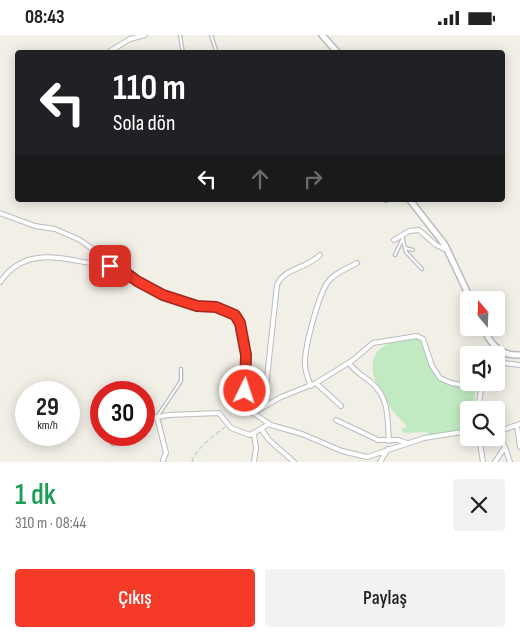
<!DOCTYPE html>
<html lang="tr">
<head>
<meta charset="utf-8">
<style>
	body { margin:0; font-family:"Sofia Sans Condensed",sans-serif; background:#f2f2f2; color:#222; height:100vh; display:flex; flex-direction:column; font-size:19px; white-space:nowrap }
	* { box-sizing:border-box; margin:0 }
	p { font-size:16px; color:#767676 }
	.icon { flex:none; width:28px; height:28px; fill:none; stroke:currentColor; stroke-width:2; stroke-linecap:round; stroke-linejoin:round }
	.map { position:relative; height:427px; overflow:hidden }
	.side { display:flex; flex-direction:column; background:#fff; flex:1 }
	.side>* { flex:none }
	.top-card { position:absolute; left:15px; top:15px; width:490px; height:152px; border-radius:5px; box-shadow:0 2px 12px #0003; background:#202124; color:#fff; overflow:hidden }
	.needle { width:32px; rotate:341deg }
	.fabs { position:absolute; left:460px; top:256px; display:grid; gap:10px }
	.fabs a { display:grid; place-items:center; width:45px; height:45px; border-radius:5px; background:#fff; box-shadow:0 2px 12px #0003; font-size:25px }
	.speed { position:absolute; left:15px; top:346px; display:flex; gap:10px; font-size:25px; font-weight:700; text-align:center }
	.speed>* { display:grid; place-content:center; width:65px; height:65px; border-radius:50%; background:#fff; box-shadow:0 2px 12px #0003; line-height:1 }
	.speed small { font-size:12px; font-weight:400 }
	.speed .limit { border:8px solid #d22; background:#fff; color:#111 }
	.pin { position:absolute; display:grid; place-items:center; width:42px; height:42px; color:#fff; margin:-21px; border-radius:10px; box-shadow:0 2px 8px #0006 }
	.me { position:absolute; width:55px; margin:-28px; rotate:4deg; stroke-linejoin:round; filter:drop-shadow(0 0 4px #0008) }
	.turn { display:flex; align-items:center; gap:18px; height:105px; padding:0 15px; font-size:22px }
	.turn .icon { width:65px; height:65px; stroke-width:2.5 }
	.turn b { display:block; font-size:35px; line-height:42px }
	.lanes { display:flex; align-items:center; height:48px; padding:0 15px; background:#0003; justify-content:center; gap:25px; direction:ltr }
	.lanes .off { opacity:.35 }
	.round { display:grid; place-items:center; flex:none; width:52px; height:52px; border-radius:5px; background:#f2f2f2 }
	.overview { display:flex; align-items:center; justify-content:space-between; height:85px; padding:0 15px }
	h1 { font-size:30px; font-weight:600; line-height:38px; color:#1e9e55 }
	.cta { display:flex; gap:10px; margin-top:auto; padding:10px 15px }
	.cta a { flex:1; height:58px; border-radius:5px; background:#f53b28; color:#fff; font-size:20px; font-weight:600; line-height:58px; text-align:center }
	.cta a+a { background:#f2f2f2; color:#222 }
	.status { display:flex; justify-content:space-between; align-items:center; height:35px; padding:0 25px; background:#fff; direction:ltr }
	.status svg { height:14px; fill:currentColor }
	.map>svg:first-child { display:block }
	.green { fill:#c2eac2 }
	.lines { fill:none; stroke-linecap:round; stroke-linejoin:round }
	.service-casing { stroke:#b9bcc1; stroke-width:4.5 }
	.minor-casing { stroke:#b9bcc1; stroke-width:6 }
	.tertiary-casing { stroke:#b9bcc1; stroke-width:8 }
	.path { stroke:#99c9a7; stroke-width:1; stroke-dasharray:5 2.5; stroke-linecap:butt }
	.service { stroke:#fff; stroke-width:2 }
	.minor { stroke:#fff; stroke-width:4 }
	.tertiary { stroke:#fff; stroke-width:5 }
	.route-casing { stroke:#9f261a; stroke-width:12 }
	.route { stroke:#f53b28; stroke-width:9 }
</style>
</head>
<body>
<div class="status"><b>08:43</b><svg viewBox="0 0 49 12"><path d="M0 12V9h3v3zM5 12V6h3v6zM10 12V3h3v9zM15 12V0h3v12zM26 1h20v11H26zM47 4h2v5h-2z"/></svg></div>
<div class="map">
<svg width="520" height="427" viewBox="0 0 520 427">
	<rect width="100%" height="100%" fill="#f1efe6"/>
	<path class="green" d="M420,304C429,316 427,336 441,346C452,353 465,349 475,356L474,375H469V394L431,400L426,397L404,398L401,393H406V390C387,372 351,324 390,308C398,304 411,302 420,304Z"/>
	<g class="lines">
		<g class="service-casing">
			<path id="service" d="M180,0L183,18
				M211,0L217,18
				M386,165V166
				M402,201L406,217L422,234
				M405,213L413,215
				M395,220L403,203
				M157,382L181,346V334
				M109,401L113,409L117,406V400"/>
		</g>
		<g class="minor-casing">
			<path id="minor" d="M107,18L130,4L145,0
				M0,178L35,191L55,194L80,205L137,246L163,260L197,271L216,272L235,280L240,288L246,320V365L252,377L271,390L302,399L342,416L367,422L424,403L469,396
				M394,205L409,196L419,195L436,210L447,215
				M0,247C30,204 74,230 115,231
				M493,320L495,313
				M496,327L520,330
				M349,328C355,337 365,342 373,349C390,365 387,385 389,406
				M316,348L341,371
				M311,351C308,344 305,337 305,329C304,314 319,258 328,247C334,238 348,233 357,228
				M480,368L484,375
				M267,370L266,352L277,250C284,233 306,234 320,220
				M478,375L482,348
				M253,378L281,362L316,348L353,325L373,308L417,301L423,304L432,331L440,343L451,348L480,353
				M157,382L166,418L163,425
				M144,385L168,380L219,378L231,393L250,400L269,389
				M336,385L378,405H398L407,408
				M517,391L520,412
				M262,395L269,405L294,427
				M496,395L505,412L510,427
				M497,397L520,389
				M254,399L256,413L254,427
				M479,402L483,427
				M380,427L388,414
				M495,427L505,412"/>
		</g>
		<g class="tertiary-casing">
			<path id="tertiary" d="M322,0L338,18
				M410,165L445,210L471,265
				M483,292C491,310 500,321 520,320"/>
		</g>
		<path class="path" d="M192,427C193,416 216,399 225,392"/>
		<use href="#service" class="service"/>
		<use href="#minor" class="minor"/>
		<use href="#tertiary" class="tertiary"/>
	</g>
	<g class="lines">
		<g class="route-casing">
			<path id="route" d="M110,231H117L137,246L163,260L197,271L216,272L235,280L240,288L246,320L245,356"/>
		</g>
		<use href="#route" class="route"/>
	</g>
</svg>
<div class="fabs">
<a><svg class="needle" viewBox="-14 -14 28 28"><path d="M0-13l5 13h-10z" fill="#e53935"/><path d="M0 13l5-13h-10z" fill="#767676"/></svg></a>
<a><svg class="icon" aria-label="sound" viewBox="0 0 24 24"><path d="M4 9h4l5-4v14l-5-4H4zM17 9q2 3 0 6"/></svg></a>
<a><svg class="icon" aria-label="search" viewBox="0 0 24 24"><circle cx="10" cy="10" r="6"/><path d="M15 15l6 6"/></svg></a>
</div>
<div class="speed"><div>29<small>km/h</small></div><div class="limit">30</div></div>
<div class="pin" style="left:110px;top:231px;background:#d93025"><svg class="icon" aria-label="arrive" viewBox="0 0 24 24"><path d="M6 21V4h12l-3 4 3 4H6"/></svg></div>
<svg class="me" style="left:245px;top:356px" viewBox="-20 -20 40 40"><circle r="17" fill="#f53b28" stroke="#fff" stroke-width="3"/><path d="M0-11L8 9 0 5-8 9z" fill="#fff"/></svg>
<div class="top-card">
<div class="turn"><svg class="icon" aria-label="left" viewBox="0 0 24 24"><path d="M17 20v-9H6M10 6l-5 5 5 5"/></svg><div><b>110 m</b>Sola dön</div></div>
<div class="lanes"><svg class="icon" aria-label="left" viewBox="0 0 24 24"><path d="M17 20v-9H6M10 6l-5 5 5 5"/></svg><svg class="icon off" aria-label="ahead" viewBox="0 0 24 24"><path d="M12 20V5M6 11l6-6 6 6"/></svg><svg class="icon off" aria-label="right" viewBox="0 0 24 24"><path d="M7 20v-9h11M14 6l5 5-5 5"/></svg></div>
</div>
</div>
<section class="side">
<div class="overview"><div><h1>1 dk</h1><p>310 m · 08:44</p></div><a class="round"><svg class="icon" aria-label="close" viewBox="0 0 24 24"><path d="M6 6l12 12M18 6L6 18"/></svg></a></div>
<div class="cta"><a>Çıkış</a><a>Paylaş</a></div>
</section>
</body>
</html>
